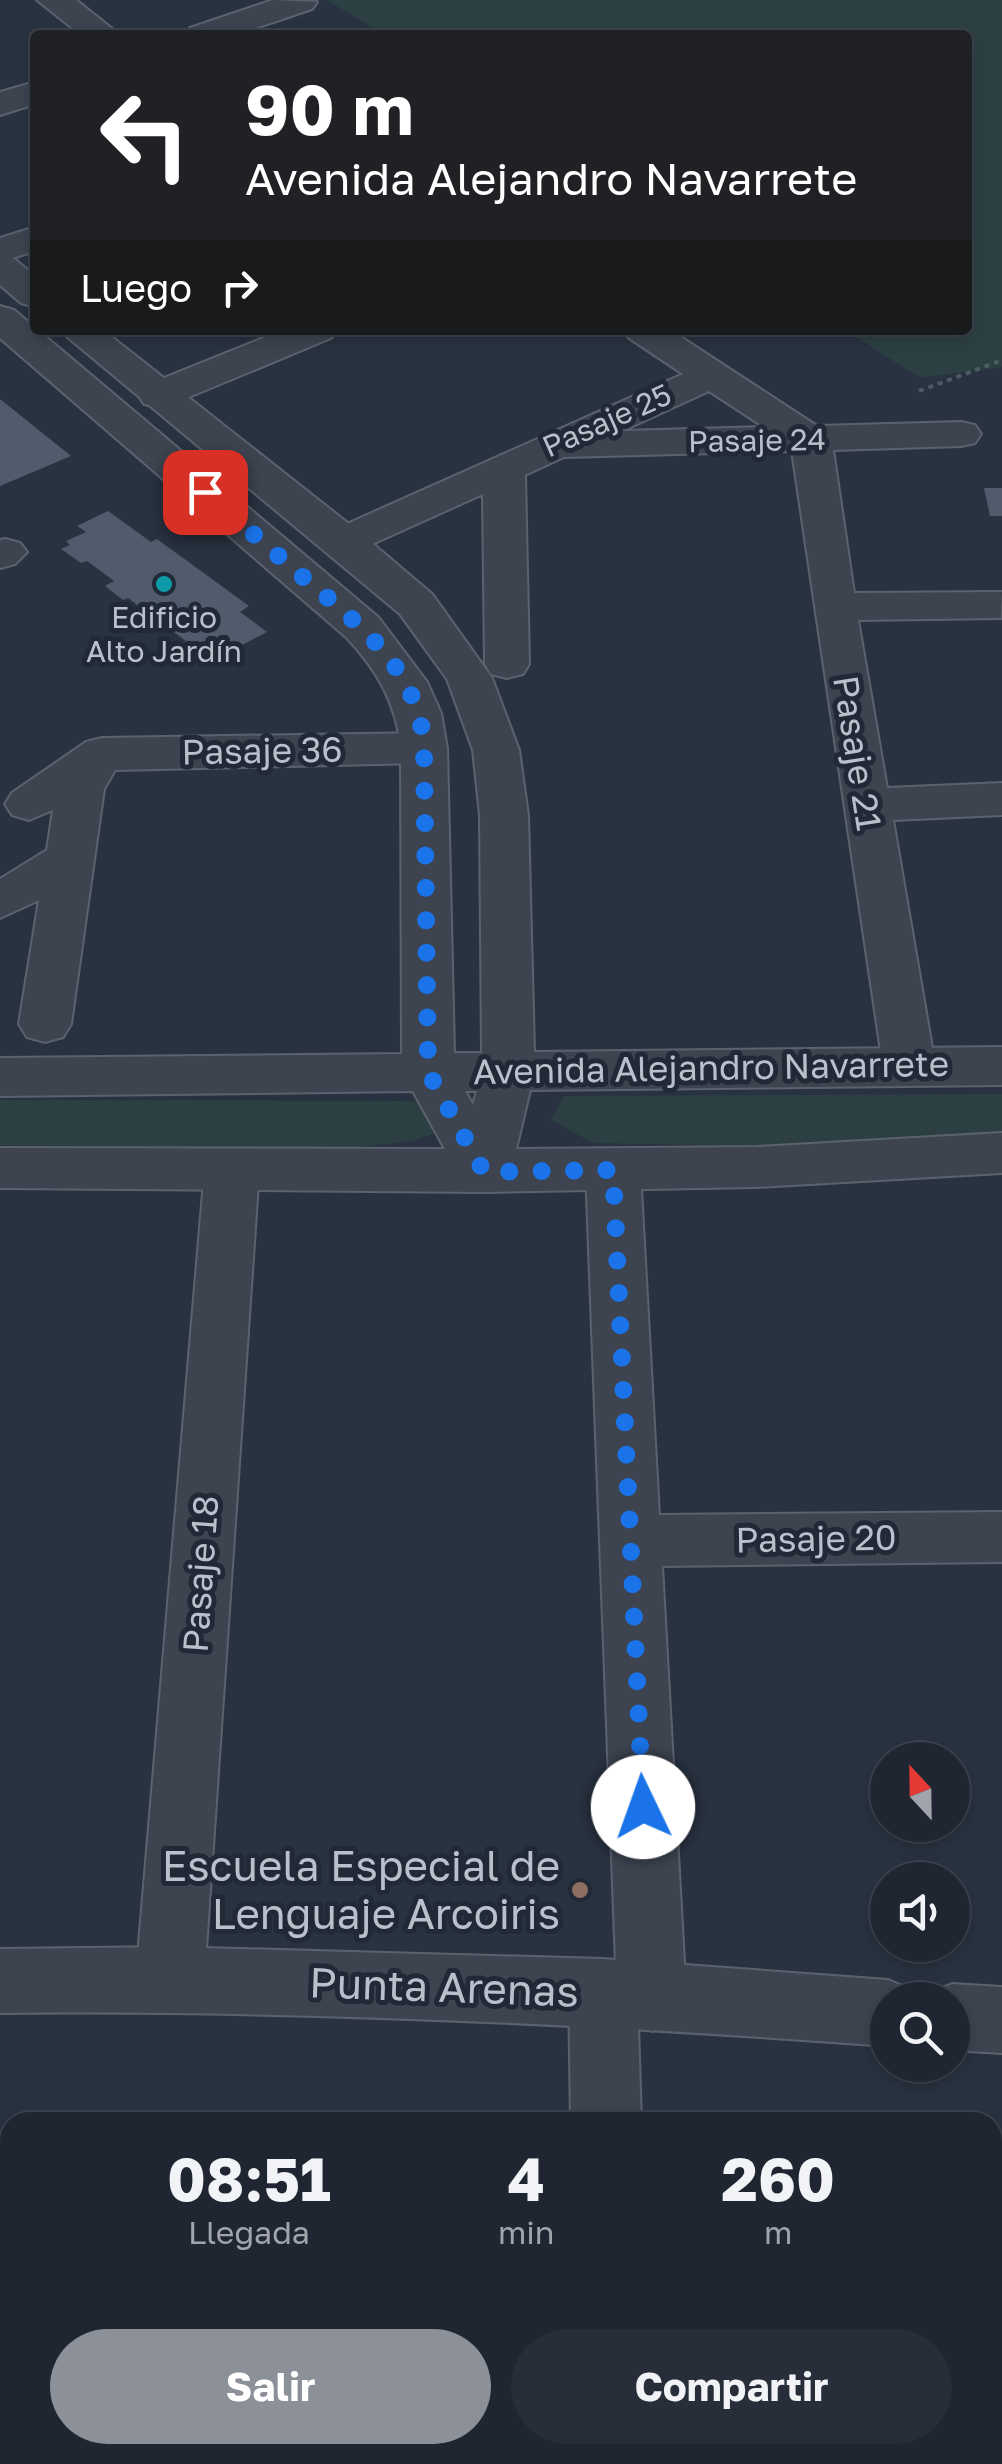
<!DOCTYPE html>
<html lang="es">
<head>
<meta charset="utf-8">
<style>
	body { margin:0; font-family:"Golos Text",sans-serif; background:#272e39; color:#f1f3f6; height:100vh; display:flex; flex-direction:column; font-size:38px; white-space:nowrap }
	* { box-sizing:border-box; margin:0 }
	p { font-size:32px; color:#a1a5ab }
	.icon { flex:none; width:55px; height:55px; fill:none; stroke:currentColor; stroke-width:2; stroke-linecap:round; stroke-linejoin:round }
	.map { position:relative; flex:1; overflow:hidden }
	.details { position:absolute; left:0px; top:2112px; width:1002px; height:352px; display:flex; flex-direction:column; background:#1f2631; border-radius:30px 30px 0 0; box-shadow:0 5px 15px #0003,0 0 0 2px #3c434d }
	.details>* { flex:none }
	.hud { position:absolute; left:30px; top:30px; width:942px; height:305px; border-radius:10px; box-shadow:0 5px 15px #0003,0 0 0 2px #3c434d; background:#202124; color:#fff; overflow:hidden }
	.needle { width:65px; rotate:338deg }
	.buttons { position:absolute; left:870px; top:1742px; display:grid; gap:20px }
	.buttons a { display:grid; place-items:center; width:100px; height:100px; border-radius:50%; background:#1f2631; box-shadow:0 5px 15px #0003,0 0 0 2px #3c434d; font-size:50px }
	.pin { position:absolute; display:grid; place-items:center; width:85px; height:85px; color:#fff; margin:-42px; border-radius:20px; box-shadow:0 5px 15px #0006 }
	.me { position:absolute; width:110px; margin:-55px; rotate:357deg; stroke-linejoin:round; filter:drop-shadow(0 0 8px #0008) }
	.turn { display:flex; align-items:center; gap:35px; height:210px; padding:0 50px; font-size:45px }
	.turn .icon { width:130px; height:130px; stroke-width:2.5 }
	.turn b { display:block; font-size:70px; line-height:85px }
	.then { display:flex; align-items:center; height:95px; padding:0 50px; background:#0003; gap:20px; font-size:38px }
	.eta { display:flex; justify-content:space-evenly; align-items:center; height:170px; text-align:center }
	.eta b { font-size:60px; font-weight:700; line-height:70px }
	.button { display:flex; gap:20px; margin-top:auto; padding:20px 50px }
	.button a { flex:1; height:115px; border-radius:60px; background:#8c9099; color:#fff; font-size:40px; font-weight:700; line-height:115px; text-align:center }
	.button a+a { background:#272e39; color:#f1f3f6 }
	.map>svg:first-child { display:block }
	.green { fill:#2c4043 }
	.building { fill:#525b6b }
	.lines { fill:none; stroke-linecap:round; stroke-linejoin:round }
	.minor-casing { stroke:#5b626e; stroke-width:4 }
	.tertiary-casing { stroke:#5b626e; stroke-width:4 }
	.path { stroke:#4b5d60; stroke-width:4; stroke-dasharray:5 5; stroke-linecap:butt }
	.minor { fill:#3d4450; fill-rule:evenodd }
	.tertiary { fill:#3d4450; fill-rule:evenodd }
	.route { stroke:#1a73e8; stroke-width:18; stroke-dasharray:0 32.4 }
	.culture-dot { fill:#0f9aa8; stroke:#212936; stroke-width:4 }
	.education-dot { fill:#8d6e63; stroke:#212936; stroke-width:4 }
	.labels { text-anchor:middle; stroke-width:10; stroke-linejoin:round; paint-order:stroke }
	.far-street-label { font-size:30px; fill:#bac0cb; stroke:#212936 }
	.far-poi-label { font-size:30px; fill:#bac0cb; stroke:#212936 }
	.street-label { font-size:35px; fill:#bac0cb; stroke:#212936 }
	.near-poi-label { font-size:42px; fill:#bac0cb; stroke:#212936; text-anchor:end }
	.near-street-label { font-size:42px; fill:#bac0cb; stroke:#212936 }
</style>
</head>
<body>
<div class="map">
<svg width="1002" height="2464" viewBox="0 0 1002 2464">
	<rect width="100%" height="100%" fill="#293241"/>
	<path class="green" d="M327,0H1002V367L920,378L845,330H968V35H384Z
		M1002,1094V1138L767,1146L593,1143L551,1120L564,1096Z
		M0,1100L433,1101L439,1116L432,1134L413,1141L348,1148L0,1145Z"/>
	<path class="building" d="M0,399L71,456L0,486Z
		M984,488H1002V516H990Z
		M108,511L151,542L157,539L249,606L240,612L267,632L227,653L222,650L201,660L180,644L186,641L128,598L123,600L105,586L114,581L87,561L81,563L61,549L70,545L66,541L86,532L77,526Z"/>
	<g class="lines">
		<g class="minor-casing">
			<path id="minor" d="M37,0H76L120,35H81Z
				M273,0L317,2L312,9L235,35H185L190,28Z
				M35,82V104L0,115V92Z
				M35,227V251L0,262V238Z
				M283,330H337L331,338L172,404L158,407L144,404L138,395L144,386Z
				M623,330H670L817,426L961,422L975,425L981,434L975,443L961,446L833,450L854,593L1002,592L1001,618L858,620L887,788L1002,783V815L893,820L935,1065L927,1078L909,1084L891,1078L883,1065L792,451L564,457L525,475L529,664L523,674L507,678L491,674L485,664L483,494L359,550L344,554L329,550L323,541L329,532L683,374L629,338ZM709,391L764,427L622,431Z
				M5,539L20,543L27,552L15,564L0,568V540Z
				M424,733L440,737L447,748L440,759L424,763L115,770L104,789L71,1024L63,1037L45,1042L27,1037L19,1024L39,900L0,918V879L47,850L53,810L29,820L12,815L5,804L12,793L86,742L102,738Z
				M232,1149L251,1155L259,1169L204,1979L194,2002L170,2011L146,2002L136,1979L205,1169L213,1155Z
				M613,1150L632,1156L640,1170L659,1515L1002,1512V1562L662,1566L686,1998L676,2021L652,2031L638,2025L641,2122H571L569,1992L579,1969L603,1959L616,1965L586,1170L594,1156Z
				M575,2455H651V2464H575Z"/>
		</g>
		<g class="tertiary-casing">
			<path id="tertiary" d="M0,255L13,258L35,276V307L21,303L0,285Z
				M0,306L14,310L378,617L427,682L441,713L447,748L454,1053H482L480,815L473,750L447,679L400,614L59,330H103L359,532L432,594L492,678L519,750L528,815L534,1052L1002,1047V1085L530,1090L516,1149L757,1147L1002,1133V1173L757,1187L484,1192L0,1188V1148L445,1149L413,1091L0,1096V1058L402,1054L401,748C396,702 377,670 346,637L0,338ZM465,1091H477L473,1105Z
				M170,1947L603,1959L888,1980L912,1990L917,2000H888V2046C592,2024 297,2010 0,2013V1949Z
				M952,1984L1002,1987V2053L952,2050V2000H925L928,1994Z"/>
		</g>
		<path class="path" d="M919,391L1002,360"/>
		<use href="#minor" class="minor"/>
		<use href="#tertiary" class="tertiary"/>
	</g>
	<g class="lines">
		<path class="route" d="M205,492C238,521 271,549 304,578C359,624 420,670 424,748L428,1072L484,1172L613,1170L643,1807"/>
	</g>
	<circle class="culture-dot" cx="164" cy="584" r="10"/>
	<circle class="education-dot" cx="580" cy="1890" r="10"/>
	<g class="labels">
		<g class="far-street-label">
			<text transform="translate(607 421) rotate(-24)" y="10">Pasaje 25</text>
			<text transform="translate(757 441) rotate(-1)" y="10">Pasaje 24</text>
		</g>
		<g class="far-poi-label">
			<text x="164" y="628">Edificio<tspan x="164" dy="34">Alto Jardín</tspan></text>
		</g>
		<g class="street-label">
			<text transform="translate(262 751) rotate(-1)" y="12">Pasaje 36</text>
			<text transform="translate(857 753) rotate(81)" y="12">Pasaje 21</text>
			<text transform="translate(711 1068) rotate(-1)" y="12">Avenida Alejandro Navarrete</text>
			<text transform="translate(816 1539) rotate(-1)" y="12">Pasaje 20</text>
			<text transform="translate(201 1574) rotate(-86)" y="12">Pasaje 18</text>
		</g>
		<g class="near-poi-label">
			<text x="560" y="1881">Escuela Especial de<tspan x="560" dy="48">Lenguaje Arcoiris</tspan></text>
		</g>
		<g class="near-street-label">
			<text transform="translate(444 1987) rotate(2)" y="15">Punta Arenas</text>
		</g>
	</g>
</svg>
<div class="buttons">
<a><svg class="needle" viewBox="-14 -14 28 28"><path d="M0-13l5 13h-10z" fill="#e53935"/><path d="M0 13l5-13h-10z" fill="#a1a5ab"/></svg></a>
<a><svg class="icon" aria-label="sound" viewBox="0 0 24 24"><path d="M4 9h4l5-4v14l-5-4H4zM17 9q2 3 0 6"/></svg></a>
<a><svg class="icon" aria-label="search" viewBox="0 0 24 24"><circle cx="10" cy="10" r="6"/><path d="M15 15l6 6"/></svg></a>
</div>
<div class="pin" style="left:205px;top:492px;background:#d93025"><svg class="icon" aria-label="arrive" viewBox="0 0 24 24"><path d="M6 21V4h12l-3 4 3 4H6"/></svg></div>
<svg class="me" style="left:643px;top:1807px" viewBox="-20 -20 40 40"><circle r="19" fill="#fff"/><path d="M0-13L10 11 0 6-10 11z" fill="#1a73e8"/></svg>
<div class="hud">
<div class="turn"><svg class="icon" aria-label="left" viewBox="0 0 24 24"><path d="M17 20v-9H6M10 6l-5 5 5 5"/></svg><div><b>90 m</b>Avenida Alejandro Navarrete</div></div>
<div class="then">Luego<svg class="icon" aria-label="right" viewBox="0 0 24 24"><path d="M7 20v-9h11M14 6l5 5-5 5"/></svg></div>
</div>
<section class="details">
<div class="eta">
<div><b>08:51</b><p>Llegada</p></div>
<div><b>4</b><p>min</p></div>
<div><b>260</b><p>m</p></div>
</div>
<div class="button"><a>Salir</a><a>Compartir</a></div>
</section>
</div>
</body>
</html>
